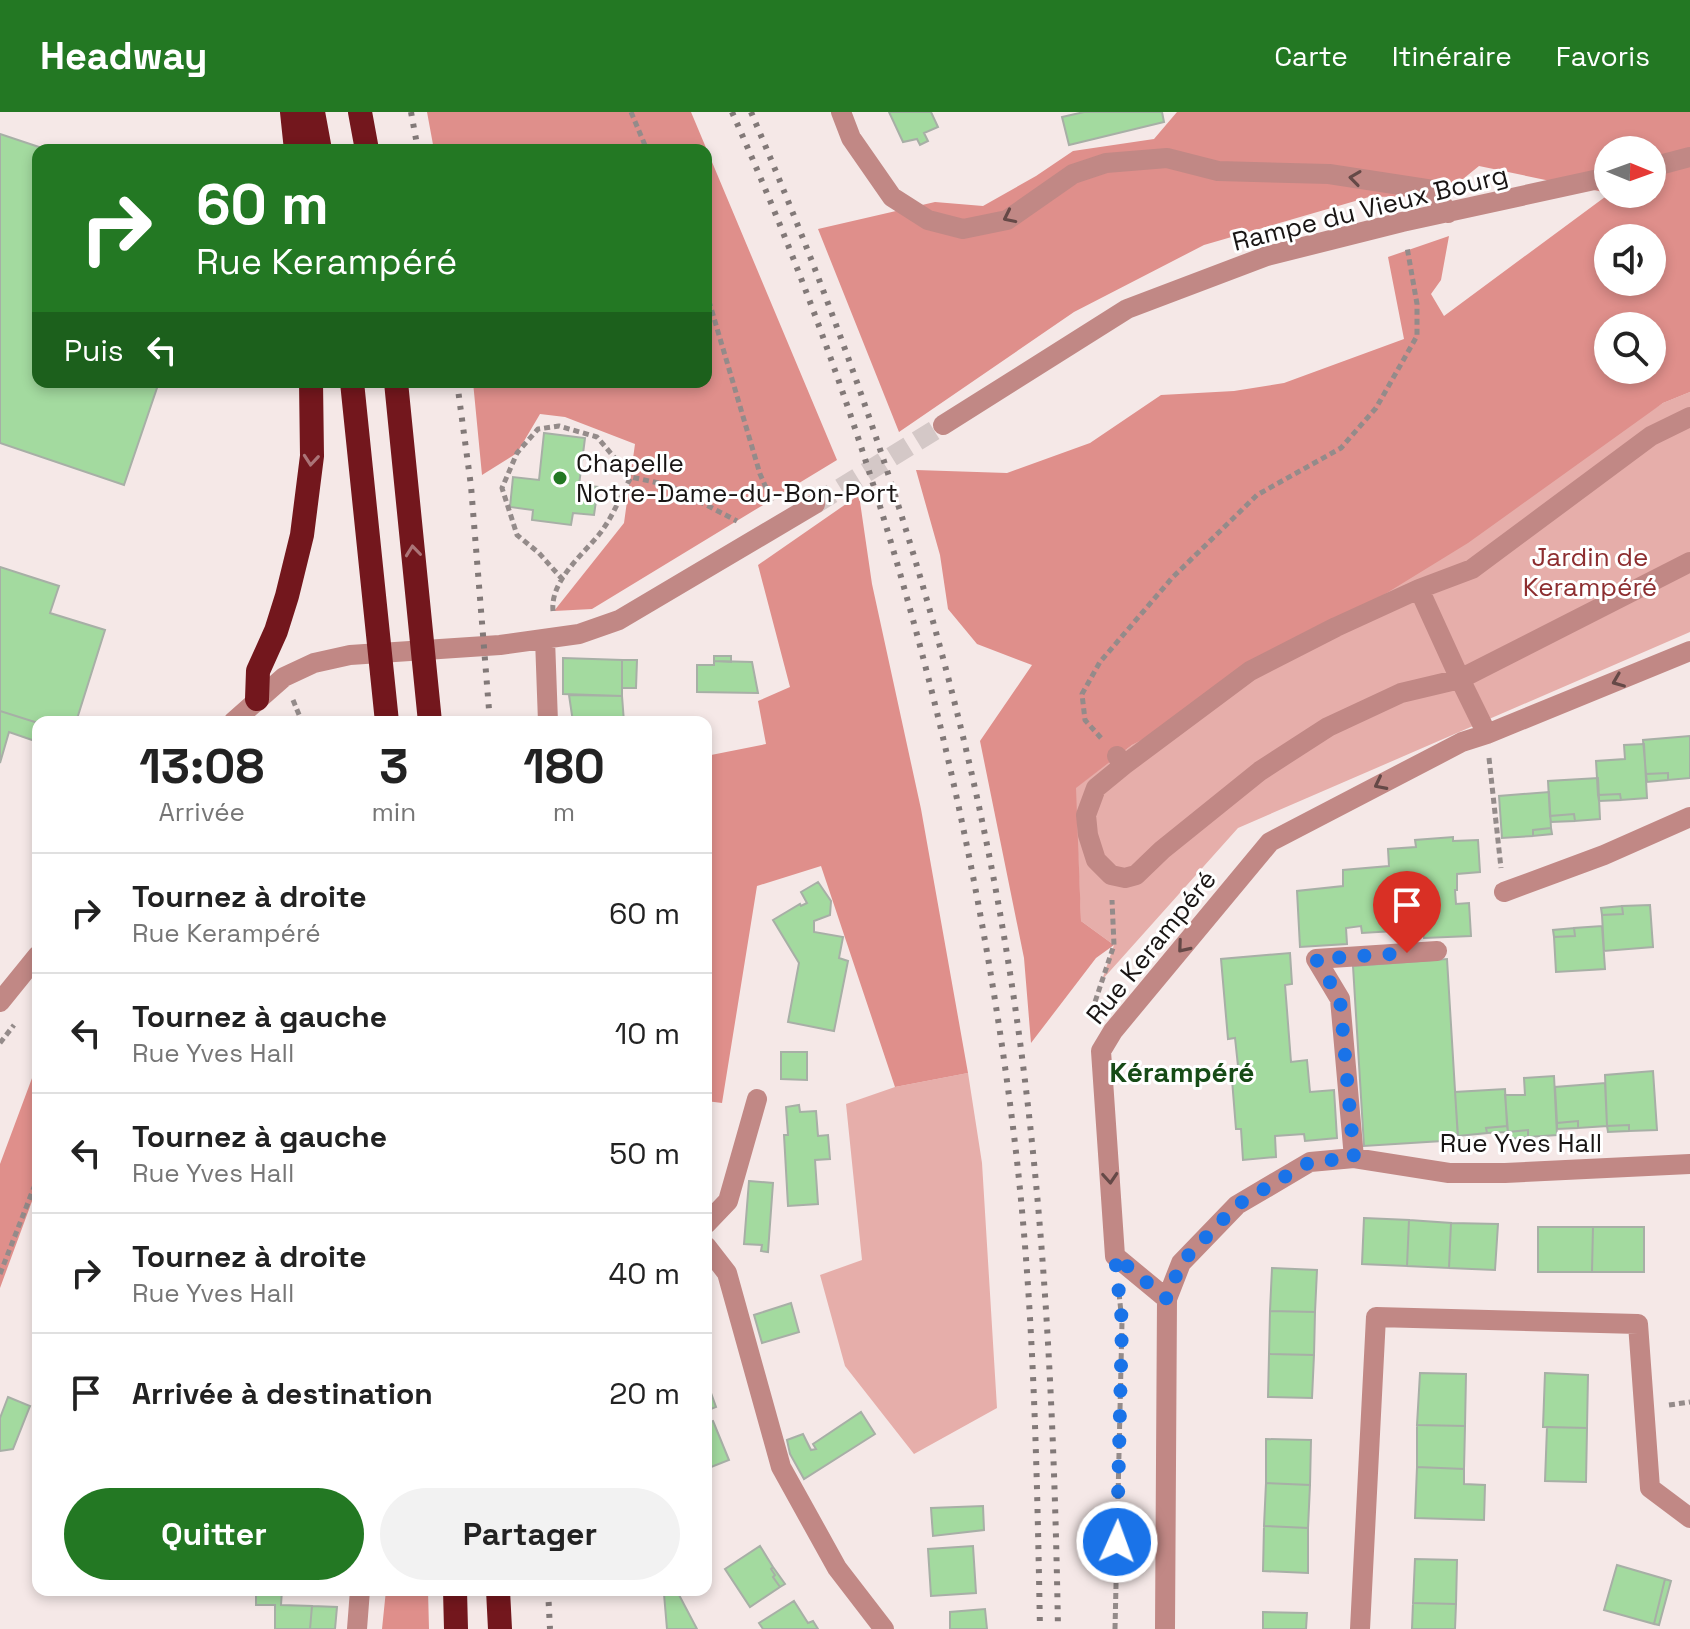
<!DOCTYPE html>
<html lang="fr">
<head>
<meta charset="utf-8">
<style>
	body { margin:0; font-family:"Space Grotesk",sans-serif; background:#f2f2f2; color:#222; height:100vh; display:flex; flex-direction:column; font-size:30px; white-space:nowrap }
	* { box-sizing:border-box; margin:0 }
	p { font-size:26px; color:#767676 }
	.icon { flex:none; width:44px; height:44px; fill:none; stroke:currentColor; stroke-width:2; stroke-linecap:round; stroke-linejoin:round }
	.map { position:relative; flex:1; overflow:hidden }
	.sheet { position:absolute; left:32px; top:604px; width:680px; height:880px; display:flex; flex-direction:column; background:#fff; border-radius:16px; box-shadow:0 4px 12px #0003 }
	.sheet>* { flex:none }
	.hud { position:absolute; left:32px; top:32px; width:680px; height:244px; border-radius:16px; box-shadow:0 4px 12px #0003; background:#237823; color:#fff; overflow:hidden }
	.needle { width:52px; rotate:91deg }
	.buttons { position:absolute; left:1594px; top:24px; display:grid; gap:16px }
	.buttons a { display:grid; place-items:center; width:72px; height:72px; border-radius:50%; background:#fff; box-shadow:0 4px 12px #0003; font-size:40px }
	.pin { position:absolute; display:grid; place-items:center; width:68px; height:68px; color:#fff; margin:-82px -34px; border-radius:50% 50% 50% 0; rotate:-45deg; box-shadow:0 0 8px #0007 }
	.pin .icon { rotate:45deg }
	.me { position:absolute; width:88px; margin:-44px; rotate:2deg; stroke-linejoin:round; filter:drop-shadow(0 0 6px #0008) }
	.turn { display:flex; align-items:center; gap:28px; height:168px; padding:0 32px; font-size:36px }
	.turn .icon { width:104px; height:104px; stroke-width:2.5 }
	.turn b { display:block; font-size:56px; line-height:68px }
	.then { display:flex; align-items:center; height:76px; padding:0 32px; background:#0003; gap:16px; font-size:30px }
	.eta { display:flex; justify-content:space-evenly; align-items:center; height:136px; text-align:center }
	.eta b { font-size:48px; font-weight:800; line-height:56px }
	.cta { display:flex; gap:16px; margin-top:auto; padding:16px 32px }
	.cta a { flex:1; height:92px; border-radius:48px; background:#237823; color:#fff; font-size:32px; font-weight:800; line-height:92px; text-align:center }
	.cta a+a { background:#f2f2f2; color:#222 }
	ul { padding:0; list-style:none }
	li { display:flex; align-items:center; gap:24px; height:120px; padding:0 32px; border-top:2px solid #e0e0e0 }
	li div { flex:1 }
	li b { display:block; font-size:30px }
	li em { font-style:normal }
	header { display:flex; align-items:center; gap:48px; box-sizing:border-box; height:112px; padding:0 40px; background:#237823; color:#fff }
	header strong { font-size:38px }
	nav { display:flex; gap:44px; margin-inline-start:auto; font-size:28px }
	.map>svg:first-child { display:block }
	.green { fill:#e6aeaa }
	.forest { fill:#df8f8b; fill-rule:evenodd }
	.building { fill:#a3da9f; stroke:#a7afa6; stroke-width:2 }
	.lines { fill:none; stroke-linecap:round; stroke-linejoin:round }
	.minor-tunnel { stroke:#d4c8c7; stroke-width:20; stroke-dasharray:20 10; stroke-linecap:butt }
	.path { stroke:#948b8a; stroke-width:5; stroke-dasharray:6 4; stroke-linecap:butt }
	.minor { stroke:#c18885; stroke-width:20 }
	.highway { stroke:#73171d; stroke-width:24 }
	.rail { stroke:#827978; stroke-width:6; stroke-dasharray:4 8; stroke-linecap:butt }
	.oneway { stroke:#654947 }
	.oneway2 { stroke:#ab7477 }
	.route { stroke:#1a73e8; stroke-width:14; stroke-dasharray:0 25.2 }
	.poi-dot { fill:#237823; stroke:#fff; stroke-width:3 }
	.labels { text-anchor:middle; stroke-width:6; stroke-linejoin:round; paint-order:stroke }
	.street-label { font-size:26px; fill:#191514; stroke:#fff }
	.poi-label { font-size:26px; fill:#191514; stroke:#fff; text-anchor:start }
	.park-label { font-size:26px; fill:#8d2e30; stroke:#fff }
	.neighbourhood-label { font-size:28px; font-weight:bold; fill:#174b17; stroke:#fff }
</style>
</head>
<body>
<header>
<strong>Headway</strong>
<nav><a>Carte</a><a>Itinéraire</a><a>Favoris</a></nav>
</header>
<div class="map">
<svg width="1690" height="1517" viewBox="0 0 1690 1517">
	<rect width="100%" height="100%" fill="#f5e8e7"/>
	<path class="green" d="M1690,280V520L1238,716L1102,868L1114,833L1081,809L1075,676L1132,633L1663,291Z
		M968,961L982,1051L997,1296L914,1342L845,1254L820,1163L862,1148L846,992L895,975Z"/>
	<path class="forest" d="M427,0H691L837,348L592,497L554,499L624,411L635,332L565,305L540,302L517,341L482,363L473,270H706V38H434Z
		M1177,0H1690V280L1663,291L1468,431L1190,602L1132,633L1076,676L1081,809L1114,833L1096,846L1031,931L1024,846L980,629L1032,553L977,532L948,497L940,443L916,358L1007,361L1090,331L1161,283L1234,279L1284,271L1404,227L1388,145L1449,124L1441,168L1431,182L1444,204L1609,82H1652V38H1608V81L1479,54L1442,84L1369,85L1204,133L1074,200L899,320L818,117L935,90L983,94L1036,64L1073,39L1154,27ZM1608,126H1652V170H1608ZM1608,214H1652V258H1608Z
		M859,383L872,472L921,697L968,961L895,975L821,754L757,774L722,991L706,989V644L766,632L758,589L790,575L758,453Z
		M38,950V1073L0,1176V1052Z
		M386,1478H428L429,1517H382Z"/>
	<path class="building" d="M889,0H931L938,15L924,21L928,29L920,33L917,27L903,30Z
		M1084,0H1162L1164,10L1069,33L1062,5Z
		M0,22L48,38H38V270H159L124,373L0,331Z
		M544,321L585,326L579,373L598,375L594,403L573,401L571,413L532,408L533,398L510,395L513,365L539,368Z
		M0,455L59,474L50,501L105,518L76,610L38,611L0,599Z
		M714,544H731V550L714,549Z
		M563,546L622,548V584L563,582Z
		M622,548H637L636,576H622Z
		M714,549L752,550L758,581L697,580V553H714Z
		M569,583L622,584L624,610H573Z
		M0,599L38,611V630L9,620L0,651Z
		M1690,624V666L1668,668V661L1646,662L1643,628Z
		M1644,632L1647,686L1621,688L1620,682L1598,683L1596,649L1625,647L1624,633Z
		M1668,661V668L1647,670L1646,662Z
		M1598,666L1600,707L1575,709L1574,702L1550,704L1548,669Z
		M1549,680L1551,716L1533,718V724L1502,726L1499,684Z
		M1620,682L1621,688L1599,689L1598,683Z
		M1574,702L1575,709L1551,710L1550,704Z
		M1551,716L1552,722L1533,724V718Z
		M1453,725V729L1478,728L1480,760L1457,762V778H1455L1456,792L1469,791L1471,824L1424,826L1420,792L1391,794L1394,819L1362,821L1361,814L1346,816L1347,832L1300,835L1297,779L1343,774V758L1389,754L1388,737L1416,735L1415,728Z
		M818,770L831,789L830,803L814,809V820L843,825L839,846L848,849L834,919L788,910L799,851L773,808L800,792L801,794L807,791L801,780Z
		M1650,793L1653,835L1604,839L1602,803L1623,802L1622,794Z
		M1622,794L1623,802L1602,803L1601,796Z
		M1602,814L1605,857L1556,860L1554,825L1575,824L1574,816Z
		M1574,816L1575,824L1554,825L1553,818Z
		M1290,841L1292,872L1285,873L1291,950L1307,948L1310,980L1334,978L1337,1026L1305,1029L1304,1022L1275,1024L1276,1045L1243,1048L1241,1017H1236L1231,955L1238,954L1235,926L1228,927L1221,847Z
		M1447,847L1458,1028L1364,1034L1353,854Z
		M781,940H807V968L781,967Z
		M1653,959L1657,1018L1629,1019V1013L1607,1014L1605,963Z
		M1554,964L1557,1023L1528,1025V1018L1508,1020L1505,983H1525L1524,966Z
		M1605,971L1607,1014L1578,1016V1009L1557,1011L1555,975Z
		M1505,977L1507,1014L1486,1016L1487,1021L1458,1024L1455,980Z
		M799,993L800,1000L816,999L818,1024L828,1023L830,1047L815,1048L818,1092L788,1094L784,1023H788L786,995Z
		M1578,1009V1016L1557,1017V1011Z
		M1629,1013V1019L1608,1020L1607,1014Z
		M1507,1014L1508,1020L1487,1021L1486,1016Z
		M1528,1018V1025L1508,1027V1020Z
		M749,1069L773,1071L768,1140L761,1139L762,1133L744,1132Z
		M1364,1106L1409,1108L1407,1154L1362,1152Z
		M1409,1108L1451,1111L1449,1156L1407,1154Z
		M1451,1111L1498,1112L1495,1158L1449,1156Z
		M1538,1115H1593L1592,1160H1538Z
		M1593,1115H1644V1160H1592Z
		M1272,1156L1317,1158L1315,1200L1270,1199Z
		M791,1191L799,1220L762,1231L754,1203Z
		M1270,1199L1315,1200L1314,1243L1269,1242Z
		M1269,1242L1314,1243L1312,1286L1268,1285Z
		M1420,1261L1466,1262L1465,1314L1417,1313Z
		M1545,1261L1588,1263L1587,1316L1543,1315Z
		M706,1267L716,1295L706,1299Z
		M8,1285L30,1294L13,1337L0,1339V1306Z
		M861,1300L875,1322L804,1367L790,1342L787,1328L803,1322L811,1338L816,1337L813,1332Z
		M713,1309L729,1348L706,1357V1312Z
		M1417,1313L1465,1314L1464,1357L1417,1355Z
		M1547,1315L1587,1316L1586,1370L1545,1369Z
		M1266,1327L1311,1328L1310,1373L1266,1371Z
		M1417,1355L1464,1357V1372L1485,1373L1484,1408L1415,1406Z
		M1266,1371L1310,1373L1308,1416L1264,1414Z
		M983,1394L984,1418L933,1424L931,1396Z
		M1264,1414L1308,1416V1461L1263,1459Z
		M760,1434L773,1455L771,1457L775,1463L773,1465L780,1475L750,1495L725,1457Z
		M973,1434L976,1481L931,1484L928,1437Z
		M1415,1447L1457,1448L1456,1492L1413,1491Z
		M1617,1453L1665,1467L1654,1512L1604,1498Z
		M773,1455L785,1472L780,1475L773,1465L775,1463L771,1457Z
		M1665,1467L1671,1469L1659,1513L1654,1512Z
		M256,1478H282L281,1493L312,1494L310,1517H275V1493H256Z
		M678,1481L697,1517H667L664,1482Z
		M794,1489L808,1511L813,1509L818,1517H763L759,1511Z
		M1413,1491L1456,1492L1455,1517H1412Z
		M312,1494L337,1495L335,1517H310Z
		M985,1497L987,1517H950V1500Z
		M1263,1500L1307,1501L1306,1517H1263Z"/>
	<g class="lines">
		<path class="minor-tunnel" d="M815,392L943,313"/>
		<path class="path" d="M631,0L647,38
			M706,179L760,362L772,389
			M563,468L539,441L517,423L502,376L517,341L538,317L559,314L597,325L631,365
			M553,499C550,468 584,442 601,420C613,404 621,383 631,365L668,373L737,409
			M293,588L302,610
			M1101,626L1085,608L1082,582L1100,550L1172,466L1257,383L1341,336L1376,296L1417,224V192L1407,135
			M1489,646L1501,756
			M1092,899L1114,833L1112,788
			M0,931L14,913
			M0,1162L38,1065
			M1669,1293L1690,1290
			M1115,1517L1122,1210L1119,1181"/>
		<path class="minor" d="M841,0L851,26L892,85L928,108L963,117L1007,108L1073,62L1106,51L1167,46L1218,59L1329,62L1433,78L1448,101
			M1652,55L1690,45
			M943,313L1127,197L1267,144L1402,110L1608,65
			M1419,477L1460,567L1690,450
			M545,527L548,610
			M233,610L284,565L314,551L350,543L500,533L579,522L619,508L815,392
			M1117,644L1124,653L1096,676L1086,703L1088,723L1096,748L1111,763L1125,766L1136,763L1162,738L1260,659L1328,615L1401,581L1460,567L1487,622
			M1124,653L1250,559L1336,515L1419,477L1472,457L1651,324L1690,305
			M1504,780L1604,743L1690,705
			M0,890L38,843
			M1354,1046L1340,887L1316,847L1437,839
			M706,1112L728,1089L757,987
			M706,1134L727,1161L781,1355L837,1456L884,1517
			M1167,1187L1115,1144L1101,939L1113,919L1270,730L1462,630L1487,622L1690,539
			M357,1517L360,1478
			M1165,1517L1167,1187L1181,1151L1237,1093L1310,1050L1354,1046L1449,1061H1505L1690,1052
			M1360,1517L1376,1205L1638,1212L1650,1376L1690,1406"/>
		<path class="highway" d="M292,0L296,38
			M313,0L320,38
			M360,0L367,38
			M352,270L387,610
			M396,270L430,610
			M257,587L258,559L276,519L287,484L302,423L312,344L311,270
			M455,1478L456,1517
			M498,1478L500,1517"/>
		<path class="rail" d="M411,0L418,38
			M732,0C879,330 974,681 1016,1040C1034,1198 1037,1358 1040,1517
			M751,0C865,267 957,543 1005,830C1043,1057 1054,1287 1058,1517
			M457,270L471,374L490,610
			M548,1478L550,1517"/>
	</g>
	<defs><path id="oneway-chevron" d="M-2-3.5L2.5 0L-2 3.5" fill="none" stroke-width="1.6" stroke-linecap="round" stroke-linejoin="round" transform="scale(2)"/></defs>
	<g class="oneway">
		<use href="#oneway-chevron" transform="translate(1355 66) rotate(-172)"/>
		<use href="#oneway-chevron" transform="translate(1009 105) rotate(154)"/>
		<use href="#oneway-chevron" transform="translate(1618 569) rotate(158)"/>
		<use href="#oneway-chevron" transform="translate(1380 672) rotate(153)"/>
		<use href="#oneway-chevron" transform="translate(1183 835) rotate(130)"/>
		<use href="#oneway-chevron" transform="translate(1110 1066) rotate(86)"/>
	</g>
	<g class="oneway2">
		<use href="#oneway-chevron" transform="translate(311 348) rotate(95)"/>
		<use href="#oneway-chevron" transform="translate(413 439) rotate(-96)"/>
	</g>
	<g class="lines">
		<path class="route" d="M1117,1430L1122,1210L1115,1144L1167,1187L1181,1151L1237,1093L1310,1050L1354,1046L1340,887L1316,847L1407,841"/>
	</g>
	<circle class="poi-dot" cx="560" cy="366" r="8"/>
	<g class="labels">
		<g class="street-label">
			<text transform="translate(1370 96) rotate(-14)" y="9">Rampe du Vieux Bourg</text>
			<text transform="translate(1151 835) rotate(-51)" y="9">Rue Kerampéré</text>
			<text x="1521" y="1040">Rue Yves Hall</text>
		</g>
		<g class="poi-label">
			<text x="576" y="360">Chapelle<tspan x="576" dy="30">Notre-Dame-du-Bon-Port</tspan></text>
		</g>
		<g class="park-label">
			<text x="1590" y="454">Jardin de<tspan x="1590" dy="30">Kerampéré</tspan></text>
		</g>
		<g class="neighbourhood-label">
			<text x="1182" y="970">Kérampéré</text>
		</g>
	</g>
</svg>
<div class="buttons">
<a><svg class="needle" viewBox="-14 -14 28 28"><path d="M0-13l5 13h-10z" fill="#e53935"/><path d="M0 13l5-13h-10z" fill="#767676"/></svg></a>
<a><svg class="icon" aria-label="sound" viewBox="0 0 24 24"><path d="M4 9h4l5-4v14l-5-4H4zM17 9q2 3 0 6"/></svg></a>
<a><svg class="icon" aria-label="search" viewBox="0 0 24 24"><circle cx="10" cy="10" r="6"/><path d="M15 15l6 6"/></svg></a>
</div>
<div class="pin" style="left:1407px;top:841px;background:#d93025"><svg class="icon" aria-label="arrive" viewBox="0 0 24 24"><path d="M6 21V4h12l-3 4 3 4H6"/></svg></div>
<svg class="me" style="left:1117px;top:1430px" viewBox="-20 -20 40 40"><circle r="17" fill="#1a73e8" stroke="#fff" stroke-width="3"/><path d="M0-11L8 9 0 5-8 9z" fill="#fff"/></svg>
<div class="hud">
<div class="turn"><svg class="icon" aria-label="right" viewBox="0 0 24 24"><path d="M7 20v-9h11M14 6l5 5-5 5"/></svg><div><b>60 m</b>Rue Kerampéré</div></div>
<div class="then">Puis<svg class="icon" aria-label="left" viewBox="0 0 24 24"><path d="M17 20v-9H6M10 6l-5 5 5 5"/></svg></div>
</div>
<section class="sheet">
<div class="eta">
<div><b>13:08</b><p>Arrivée</p></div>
<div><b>3</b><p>min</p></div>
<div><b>180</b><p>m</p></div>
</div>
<ul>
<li><svg class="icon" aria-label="right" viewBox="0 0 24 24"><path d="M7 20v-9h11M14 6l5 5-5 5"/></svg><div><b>Tournez à droite</b><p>Rue Kerampéré</p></div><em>60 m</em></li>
<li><svg class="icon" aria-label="left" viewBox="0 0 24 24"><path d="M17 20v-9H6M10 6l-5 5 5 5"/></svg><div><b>Tournez à gauche</b><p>Rue Yves Hall</p></div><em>10 m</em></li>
<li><svg class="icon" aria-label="left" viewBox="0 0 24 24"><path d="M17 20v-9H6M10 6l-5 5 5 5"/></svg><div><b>Tournez à gauche</b><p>Rue Yves Hall</p></div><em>50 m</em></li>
<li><svg class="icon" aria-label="right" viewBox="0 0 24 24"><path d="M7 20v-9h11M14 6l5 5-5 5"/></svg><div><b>Tournez à droite</b><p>Rue Yves Hall</p></div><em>40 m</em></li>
<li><svg class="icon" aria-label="arrive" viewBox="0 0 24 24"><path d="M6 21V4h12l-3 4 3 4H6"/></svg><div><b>Arrivée à destination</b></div><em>20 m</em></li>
</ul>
<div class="cta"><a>Quitter</a><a>Partager</a></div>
</section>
</div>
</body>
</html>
